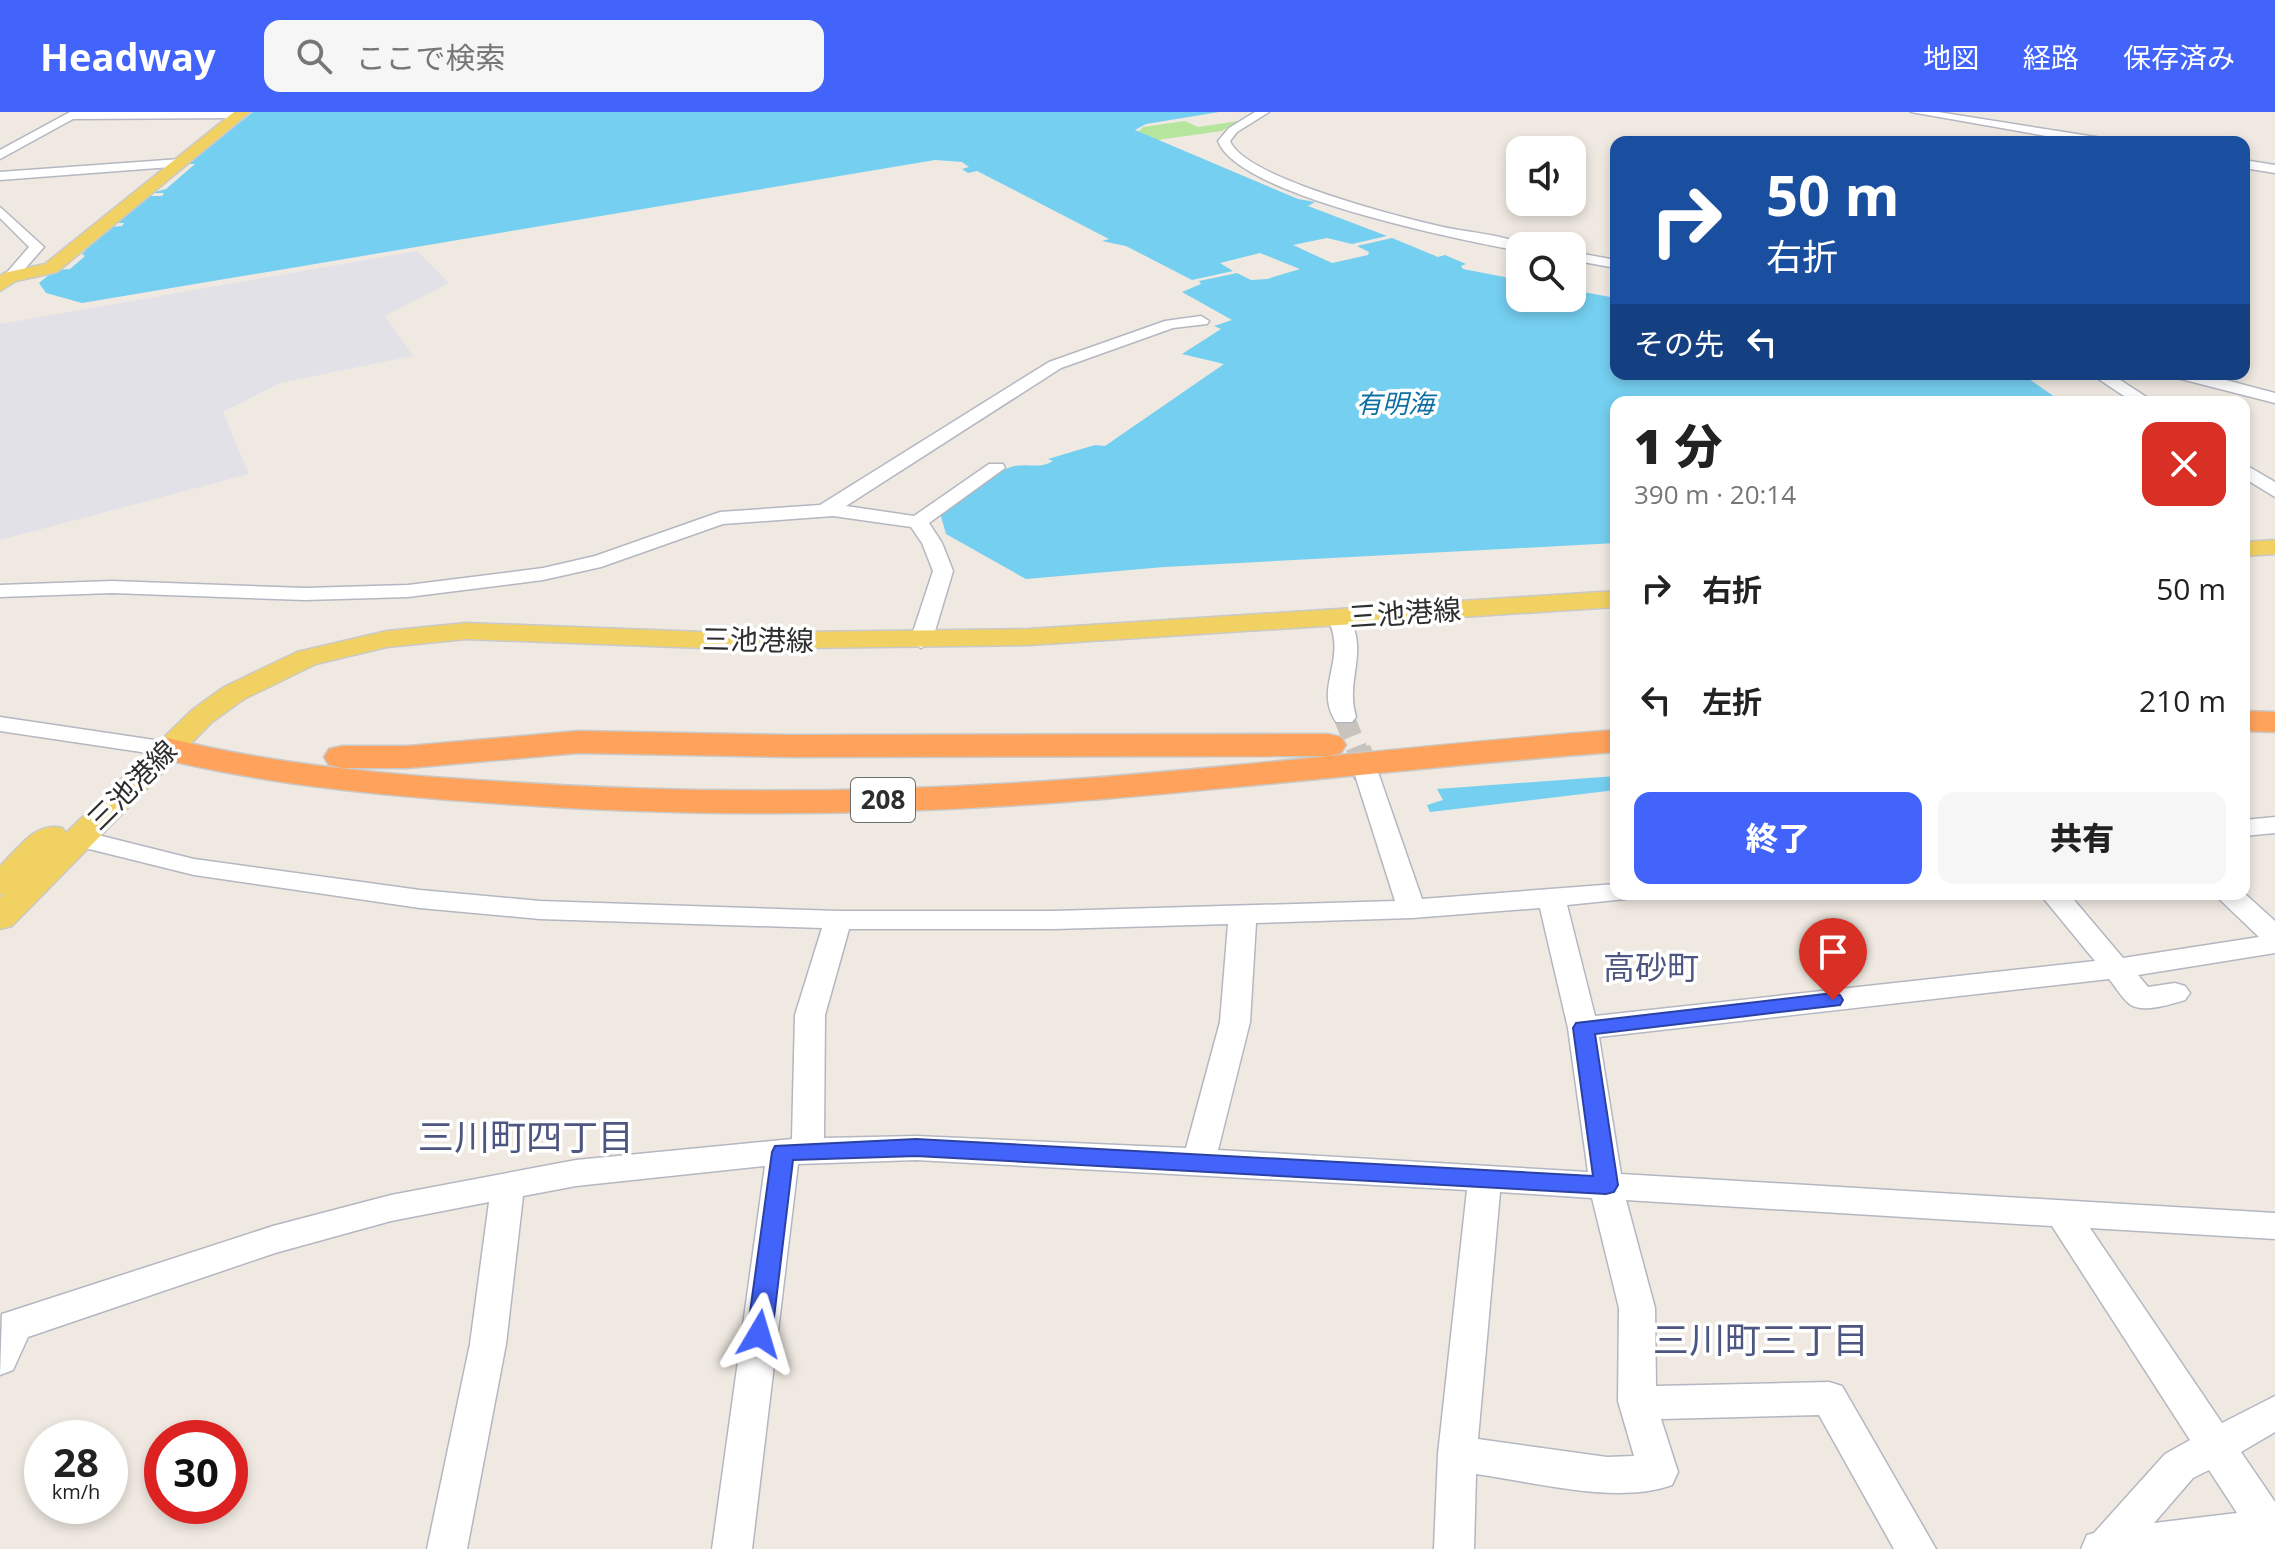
<!DOCTYPE html>
<html lang="ja">
<head>
<meta charset="utf-8">
<style>
	body { margin:0; font-family:"Open Sans","Noto Sans JP",sans-serif; background:#f6f6f6; color:#222; height:100vh; display:flex; flex-direction:column; font-size:30px; white-space:nowrap }
	* { box-sizing:border-box; margin:0 }
	p { font-size:26px; color:#767676 }
	.icon { flex:none; width:44px; height:44px; fill:none; stroke:currentColor; stroke-width:2; stroke-linecap:round; stroke-linejoin:round }
	.map { position:relative; flex:1; overflow:hidden }
	.panel { position:absolute; left:1610px; top:284px; width:640px; height:504px; display:flex; flex-direction:column; background:#fff; border-radius:16px; box-shadow:0 4px 12px #0003 }
	.panel>* { flex:none }
	.top-card { position:absolute; left:1610px; top:24px; width:640px; height:244px; border-radius:16px; box-shadow:0 4px 12px #0003; background:#1a4fa0; color:#fff; overflow:hidden }
	.controls { position:absolute; left:1506px; top:24px; display:grid; gap:16px }
	.controls a { display:grid; place-items:center; width:80px; height:80px; border-radius:16px; background:#fff; box-shadow:0 4px 12px #0003; font-size:40px }
	.speed { position:absolute; left:24px; top:1308px; display:flex; gap:16px; font-size:40px; font-weight:700; text-align:center }
	.speed>* { display:grid; place-content:center; width:104px; height:104px; border-radius:50%; background:#fff; box-shadow:0 4px 12px #0003; line-height:1 }
	.speed small { font-size:20px; font-weight:400 }
	.speed .limit { border:12px solid #d22; background:#fff; color:#111 }
	.pin { position:absolute; display:grid; place-items:center; width:68px; height:68px; color:#fff; margin:-82px -34px; border-radius:50% 50% 50% 0; rotate:-45deg; box-shadow:0 0 8px #0007 }
	.pin .icon { rotate:45deg }
	.me { position:absolute; width:88px; margin:-44px; rotate:7deg; stroke-linejoin:round; filter:drop-shadow(0 0 6px #0008) }
	.turn { display:flex; align-items:center; gap:28px; height:168px; padding:0 24px; font-size:36px }
	.turn .icon { width:104px; height:104px; stroke-width:2.5 }
	.turn b { display:block; font-size:56px; line-height:68px }
	.then { display:flex; align-items:center; height:76px; padding:0 24px; background:#0003; gap:16px; font-size:30px }
	.round { display:grid; place-items:center; flex:none; width:84px; height:84px; border-radius:16px; background:#f6f6f6 }
	.head { display:flex; align-items:center; justify-content:space-between; height:136px; padding:0 24px }
	h1 { font-size:48px; font-weight:800; line-height:60px }
	.action { display:flex; gap:16px; margin-top:auto; padding:16px 24px }
	.action a { flex:1; height:92px; border-radius:16px; background:#4264fb; color:#fff; font-size:32px; font-weight:800; line-height:92px; text-align:center }
	.action a+a { background:#f6f6f6; color:#222 }
	ul { padding:0; list-style:none }
	li { display:flex; align-items:center; gap:24px; height:112px; padding:0 24px }
	li div { flex:1 }
	li b { display:block; font-size:30px }
	li em { font-style:normal }
	header { display:flex; align-items:center; gap:48px; box-sizing:border-box; height:112px; padding:0 40px; background:#4264fb; color:#fff }
	header strong { font-size:38px }
	nav { display:flex; gap:44px; margin-inline-start:auto; font-size:28px }
	.search { width:560px; height:72px; background:#f6f6f6; display:flex; align-items:center; gap:20px; box-sizing:border-box; padding:0 28px; border-radius:16px; color:#767676; font-size:30px }
	.map>svg:first-child { display:block }
	.industrial { fill:#e3e1e8 }
	.green { fill:#b6e59e }
	.water { fill:#75cff0 }
	.lines { fill:none; stroke-linecap:round; stroke-linejoin:round }
	.minor-tunnel-far1 { stroke:#c8c4bd; stroke-width:21; stroke-dasharray:21 11; stroke-linecap:butt }
	.minor-tunnel { stroke:#c8c4bd; stroke-width:28; stroke-dasharray:28 14; stroke-linecap:butt }
	.minor-casing { stroke:#b4b7c1; stroke-width:3 }
	.major-casing { stroke:#c9c9c9; stroke-width:3 }
	.highway-casing { stroke:#c9c9c9; stroke-width:3 }
	.minor { fill:#fff; fill-rule:evenodd }
	.major { fill:#f2d163; fill-rule:evenodd }
	.highway { fill:#ffa35c; fill-rule:evenodd }
	.route { fill:#4264fb; stroke:#2b41a3; stroke-width:2 }
	.labels { text-anchor:middle; stroke-width:7; stroke-linejoin:round; paint-order:stroke }
	.far-water-label { font-size:26px; font-style:italic; fill:#0d6fa3; stroke:#fff }
	.shield { fill:#fff; stroke:#6d6d6d; stroke-width:2 }
	.shield-label { font-size:26px; font-weight:bold; fill:#2e2e2e }
	.street-label { font-size:28px; fill:#2e2e2e; stroke:#fff }
	.quarter-label { font-size:32px; fill:#4d5680; stroke:#fff }
	.near-neighbourhood-label { font-size:36px; fill:#4d5680; stroke:#fff }
</style>
</head>
<body>
<header>
<strong>Headway</strong>
<div class="search"><svg class="icon" aria-label="search" viewBox="0 0 24 24"><circle cx="10" cy="10" r="6"/><path d="M15 15l6 6"/></svg>ここで検索</div>
<nav><a>地図</a><a>経路</a><a>保存済み</a></nav>
</header>
<div class="map">
<svg width="2275" height="1437" viewBox="0 0 2275 1437">
	<rect width="100%" height="100%" fill="#efe9e1"/>
	<path class="industrial" d="M417,139L449,171L385,204L413,244L280,271L223,300L249,362L0,428V212Z"/>
	<path class="green" d="M1185,9L1198,15L1238,9L1222,19L1157,28L1138,20L1143,15Z"/>
	<path class="water" d="M253,0H1219L1146,12L1135,18L1298,87L1315,90L1308,94L1387,124L1352,132L1327,126L1293,133L1332,151L1368,143L1369,140L1357,134L1392,126L1438,145L1445,143L1466,152L1461,154L1463,157L1520,168V186H1572V178L1616,186V262H2022L2062,290H1616V431L1164,455L1026,467L946,422L940,401C962,387 987,363 1011,355C1027,350 1039,358 1053,349L1048,347L1095,333L1105,334L1224,252L1182,242L1221,217L1214,214L1232,208L1182,180L1201,172L1199,169L1237,161L1251,168L1267,167L1300,157L1260,141L1220,151L1233,159L1192,168L1126,134L1102,129L1109,127L977,59L968,61L962,57L969,55L962,50L935,48L82,191L46,181L39,171L55,158L70,157L85,144L82,142L85,139H75L109,115L122,114L124,111H115L148,84H162L164,81H151L166,77L195,52H188Z
		M1616,664V678L1430,700L1427,693L1443,688L1437,677Z"/>
	<g class="lines">
		<path class="minor-tunnel-far1" d="M1344,605L1358,640"/>
		<path class="minor-tunnel" d="M1357,638L1367,663"/>
		<g class="minor-casing">
			<path id="minor" d="M70,0H241L245,3L239,6L73,7L0,47V38Z
				M1255,0H1269L1237,20L1230,29C1244,66 1403,106 1443,115C1466,120 1507,123 1526,134H1520V139C1462,128 1238,84 1218,29L1229,16Z
				M1911,0H1938L2102,26L2108,30H2080Z
				M180,47L186,51L184,54L0,68V60Z
				M2244,48L2275,53V61L2244,56Z
				M0,95L44,135L15,168L10,169L3,165L29,135L0,106Z
				M1572,140L1616,148V156L1572,148Z
				M1201,204L1209,209L1207,212L1173,216L1061,256L846,394L914,404L989,352H1003L1005,356L929,411L942,431L953,459L932,529L921,536L910,529L933,459L922,431L911,415L833,404L723,412L601,455L543,468L408,485L305,488L112,481L0,485V473L112,469L305,476L408,473L543,456L595,444L720,400L820,393L1049,250L1165,209Z
				M2091,262H2111L2154,290H2133Z
				M2175,262H2203L2275,281V291L2177,266Z
				M2244,352L2275,370V385L2244,366Z
				M1339,501L1350,507C1368,543 1345,568 1356,605L1352,610H1336C1313,575 1348,549 1328,507Z
				M0,605L168,630L177,632L180,637L177,642L168,644L0,619Z
				M1367,656L1376,658L1379,663L1422,787L1616,772V782H1629L1626,787L1567,793L1595,904L2095,849L2040,782H2069L2123,846L2259,825L2214,782L2244,781L2275,809V841L2138,863L2148,875L2175,871L2185,874L2190,881L2185,888C2172,892 2144,901 2131,893C2123,888 2116,875 2109,867L1599,925L1621,1062L2275,1101V1127L2090,1116L2222,1311L2275,1284V1320L2241,1340L2275,1390V1437H2081L2087,1423L2094,1421L2165,1342L2190,1328L2052,1114L1626,1088L1655,1196L1656,1274L1829,1270L1842,1274L1936,1437H1894L1819,1303L1661,1307L1678,1360L1672,1373C1617,1393 1534,1370 1476,1362L1474,1437H1434L1438,1342L1467,1078L916,1048L798,1052L752,1437H712L765,1054L576,1074L523,1084L506,1232L467,1437H427L470,1232L489,1090L391,1109L275,1141L28,1225L13,1258L0,1263L2,1202L273,1114L391,1083L576,1048L792,1027L795,903L822,816L540,807L420,796L194,763L69,732L65,726L69,720L78,718L194,747L420,778L540,789L838,799H1054L1395,789L1355,663L1358,658ZM1540,796L1568,916L1588,1060L1218,1038L1250,910L1256,811L1412,806ZM1228,812L1220,910L1186,1036L916,1024L824,1026L825,903L849,817H1054ZM1500,1080L1592,1086L1619,1196L1618,1289L1634,1344L1607,1345L1478,1327ZM2209,1358L2237,1401L2154,1411L2193,1366Z
				M2275,705V721L2244,724V708Z"/>
		</g>
		<g class="major-casing">
			<path id="major" d="M234,0H250L57,160L16,169L0,179V164L4,161L45,152Z
				M2275,428V442L2244,444V430Z
				M1616,479V495L1029,533L729,537L466,527L387,535L316,552L244,587L212,610L12,814L0,817V786L4,782L0,783V754C18,737 35,709 62,716L66,721L192,598L224,575L297,540L387,519L466,511L729,521L1029,517Z"/>
		</g>
		<g class="highway-casing">
			<path id="highway" d="M2244,599L2275,600V620L2244,619Z
				M1616,618V640C1427,654 1239,677 1051,691C869,704 687,705 505,692C387,684 271,674 155,645L150,637L155,629L168,626C280,654 393,663 508,670C688,682 868,681 1048,669C1238,656 1426,632 1616,618Z
				M578,619L791,623L1328,622L1341,625L1346,633L1341,641L1328,644L791,645L578,641L408,656H342L329,653L324,645L329,637L342,634H408Z"/>
		</g>
		<use href="#minor" class="minor"/>
		<use href="#major" class="major"/>
		<use href="#highway" class="highway"/>
	</g>
	<path class="route" d="M1833,881L1840,883L1843,888L1840,893L1595,922L1618,1073L1614,1080L1606,1082L916,1044L793,1048L772,1222L768,1229L759,1232L750,1229L747,1222L772,1040L775,1034L916,1027L1593,1064L1573,916L1576,911Z"/>
	<g class="labels">
		<g class="far-water-label">
			<text x="1395" y="301">有明海</text>
		</g>
		<rect class="shield" x="851" y="666" width="64" height="44" rx="6"/>
		<g class="shield-label">
			<text x="883" y="697">208</text>
		</g>
		<g class="street-label">
			<text transform="translate(1405 501) rotate(-4)" y="10">三池港線</text>
			<text transform="translate(758 528) rotate(1)" y="10">三池港線</text>
			<text transform="translate(132 673) rotate(-45)" y="10">三池港線</text>
		</g>
		<g class="quarter-label">
			<text x="1651" y="867">高砂町</text>
		</g>
		<g class="near-neighbourhood-label">
			<text x="526" y="1038">三川町四丁目</text>
			<text x="1761" y="1241">三川町三丁目</text>
		</g>
	</g>
</svg>
<div class="controls">
<a><svg class="icon" aria-label="sound" viewBox="0 0 24 24"><path d="M4 9h4l5-4v14l-5-4H4zM17 9q2 3 0 6"/></svg></a>
<a><svg class="icon" aria-label="search" viewBox="0 0 24 24"><circle cx="10" cy="10" r="6"/><path d="M15 15l6 6"/></svg></a>
</div>
<div class="speed"><div>28<small>km/h</small></div><div class="limit">30</div></div>
<div class="pin" style="left:1833px;top:888px;background:#d93025"><svg class="icon" aria-label="arrive" viewBox="0 0 24 24"><path d="M6 21V4h12l-3 4 3 4H6"/></svg></div>
<svg class="me" style="left:759px;top:1222px" viewBox="-20 -20 40 40"><path d="M0-17L14 15 0 8-14 15z" fill="#4264fb" stroke="#fff" stroke-width="4"/></svg>
<div class="top-card">
<div class="turn"><svg class="icon" aria-label="right" viewBox="0 0 24 24"><path d="M7 20v-9h11M14 6l5 5-5 5"/></svg><div><b>50 m</b>右折</div></div>
<div class="then">その先<svg class="icon" aria-label="left" viewBox="0 0 24 24"><path d="M17 20v-9H6M10 6l-5 5 5 5"/></svg></div>
</div>
<section class="panel">
<div class="head"><div><h1>1 分</h1><p>390 m · 20:14</p></div><a class="round" style="background:#d93025;color:#fff"><svg class="icon" aria-label="close" viewBox="0 0 24 24"><path d="M6 6l12 12M18 6L6 18"/></svg></a></div>
<ul>
<li><svg class="icon" aria-label="right" viewBox="0 0 24 24"><path d="M7 20v-9h11M14 6l5 5-5 5"/></svg><div><b>右折</b></div><em>50 m</em></li>
<li><svg class="icon" aria-label="left" viewBox="0 0 24 24"><path d="M17 20v-9H6M10 6l-5 5 5 5"/></svg><div><b>左折</b></div><em>210 m</em></li>
</ul>
<div class="action"><a>終了</a><a>共有</a></div>
</section>
</div>
</body>
</html>
